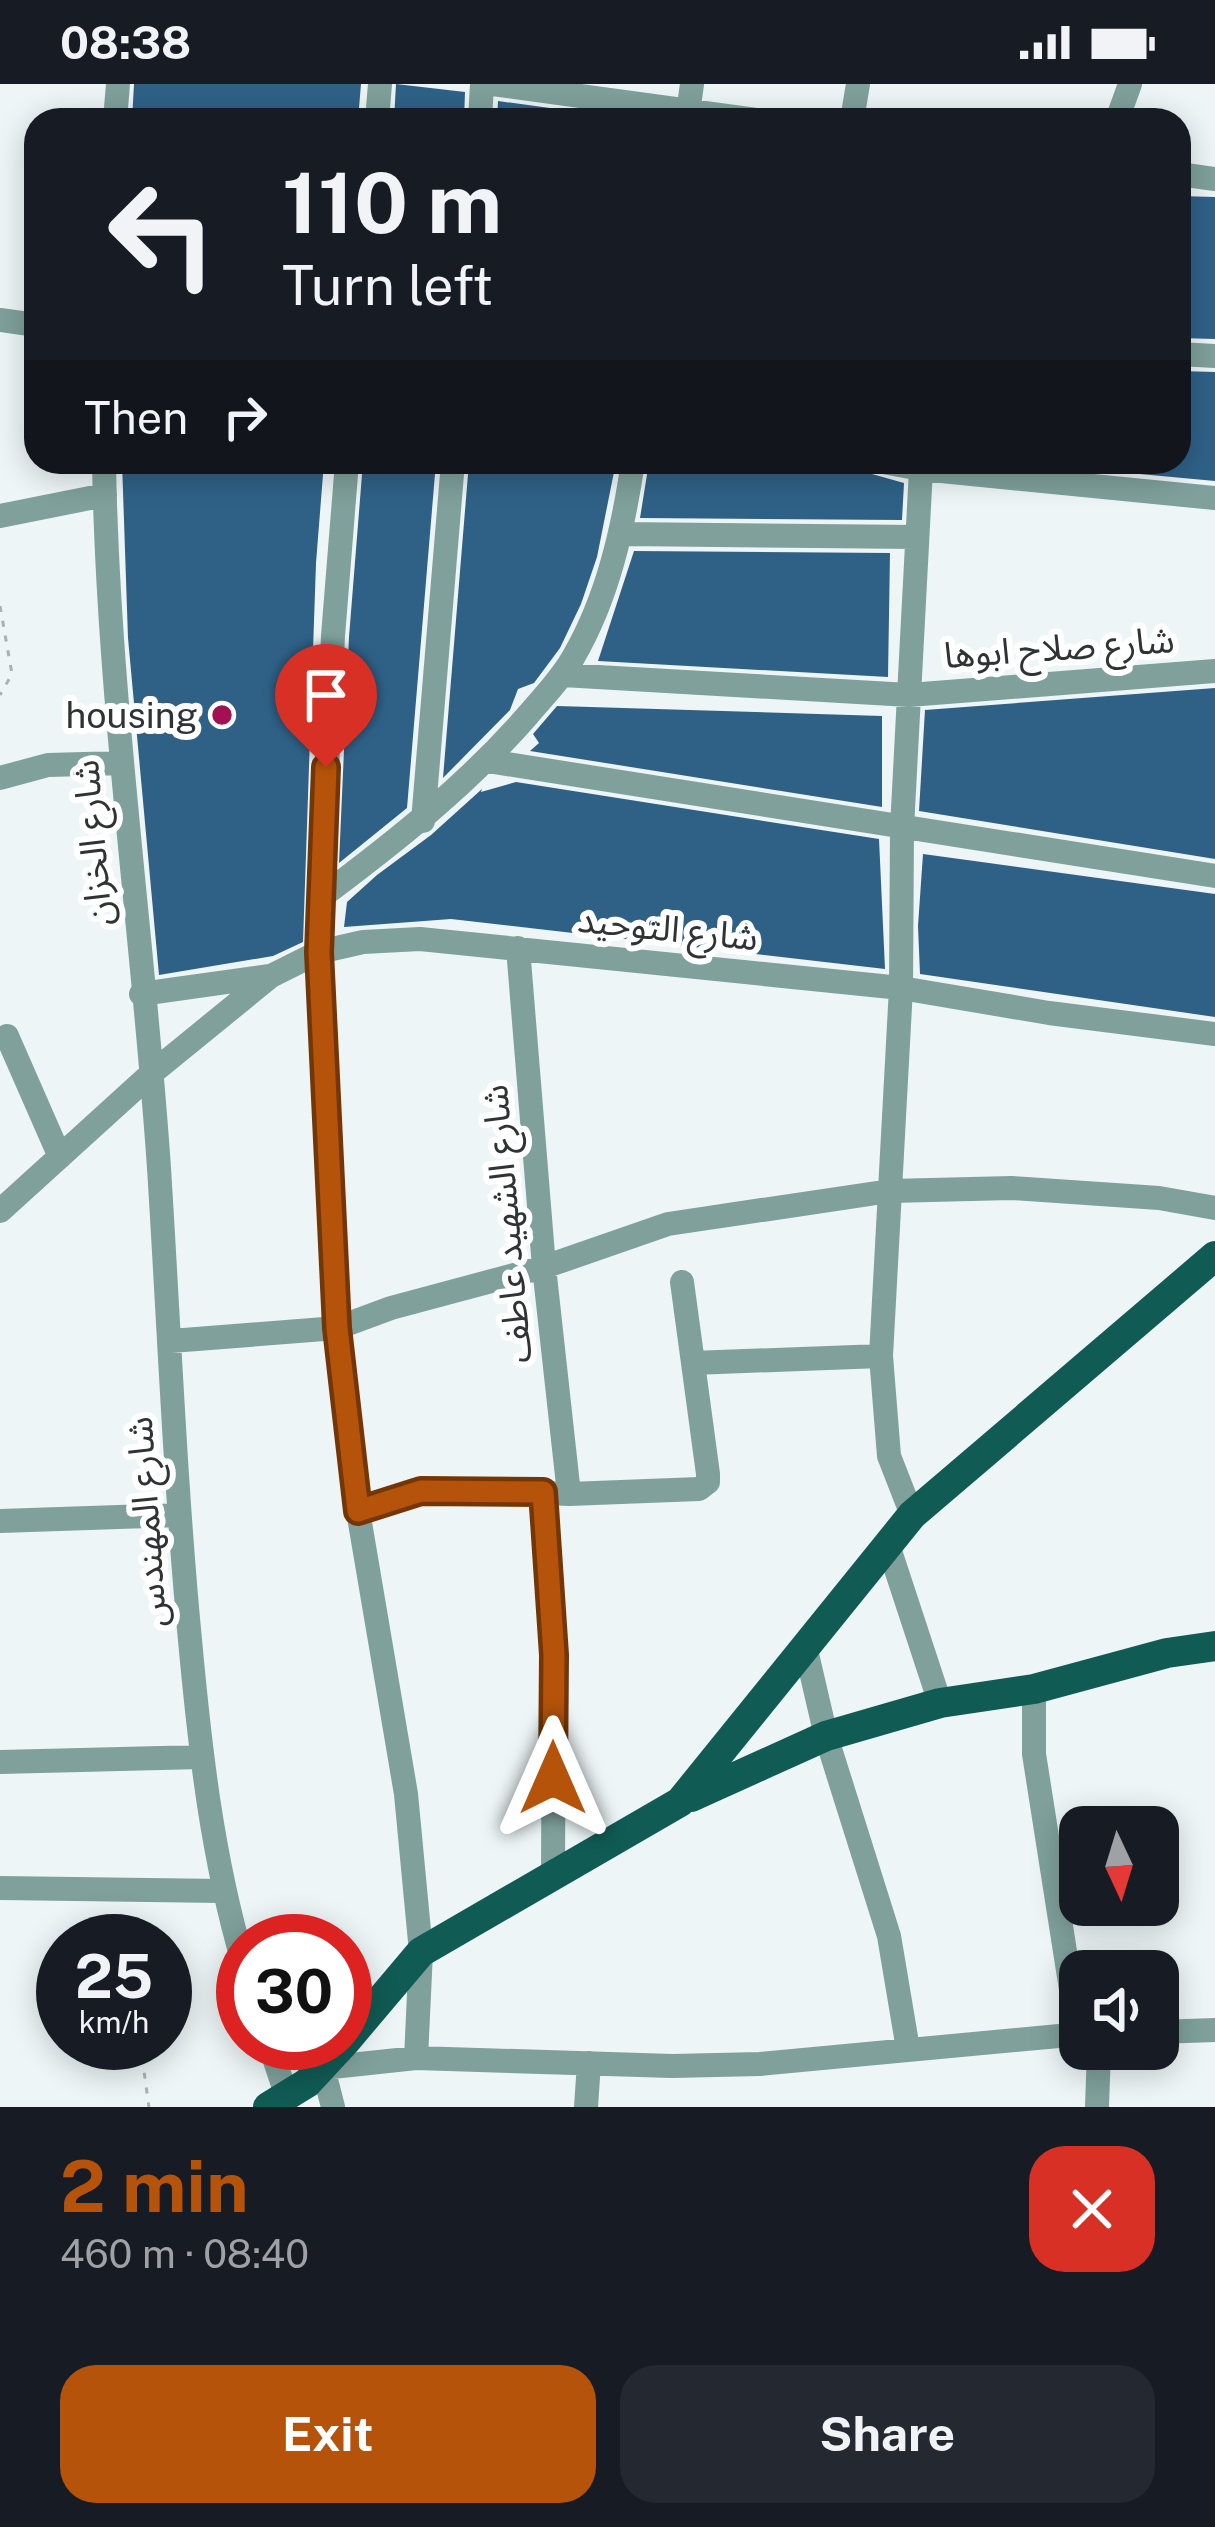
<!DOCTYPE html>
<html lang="en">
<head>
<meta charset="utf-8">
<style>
	body { margin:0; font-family:"Public Sans","Noto Sans Arabic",sans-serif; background:#242831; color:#f1f3f6; height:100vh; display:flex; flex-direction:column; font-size:45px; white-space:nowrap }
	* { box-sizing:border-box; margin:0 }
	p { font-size:39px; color:#9ea1a6 }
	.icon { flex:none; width:66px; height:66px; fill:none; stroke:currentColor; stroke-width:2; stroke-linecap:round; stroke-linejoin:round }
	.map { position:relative; height:2023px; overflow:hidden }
	.panel { display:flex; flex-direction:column; background:#171b24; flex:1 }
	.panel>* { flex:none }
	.guide { position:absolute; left:24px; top:24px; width:1167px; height:366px; border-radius:36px; box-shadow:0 6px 30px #0003; background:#171b24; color:#f1f3f6; overflow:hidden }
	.needle { width:78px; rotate:176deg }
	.buttons { position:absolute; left:1059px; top:1722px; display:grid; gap:24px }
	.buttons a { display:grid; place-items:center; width:120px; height:120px; border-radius:24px; background:#171b24; box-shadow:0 6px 30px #0003; font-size:60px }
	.speed { position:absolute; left:36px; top:1830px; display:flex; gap:24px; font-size:60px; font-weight:700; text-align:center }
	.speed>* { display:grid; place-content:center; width:156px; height:156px; border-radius:50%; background:#171b24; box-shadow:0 6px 30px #0003; line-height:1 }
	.speed small { font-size:30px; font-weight:400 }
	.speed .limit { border:18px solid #d22; background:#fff; color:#111 }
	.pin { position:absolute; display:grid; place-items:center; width:102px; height:102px; color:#fff; margin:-123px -51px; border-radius:50% 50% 50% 0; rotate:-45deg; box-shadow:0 0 12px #0007 }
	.pin .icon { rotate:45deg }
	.me { position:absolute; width:132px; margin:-66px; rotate:0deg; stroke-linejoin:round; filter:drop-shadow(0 0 9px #0008) }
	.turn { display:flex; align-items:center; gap:42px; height:252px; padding:0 60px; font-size:54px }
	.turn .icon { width:156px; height:156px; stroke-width:2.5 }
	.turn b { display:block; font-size:84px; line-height:102px }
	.then { display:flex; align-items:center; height:114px; padding:0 60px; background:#0003; gap:24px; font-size:45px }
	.round { display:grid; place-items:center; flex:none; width:126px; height:126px; border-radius:36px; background:#242831 }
	.summary { display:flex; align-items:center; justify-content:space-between; height:204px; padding:0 60px }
	h1 { font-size:72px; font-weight:700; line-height:90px; color:#b45309 }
	.action { display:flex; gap:24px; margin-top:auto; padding:24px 60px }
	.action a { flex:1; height:138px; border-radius:36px; background:#b45309; color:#fff; font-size:48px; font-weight:700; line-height:138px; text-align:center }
	.action a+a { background:#242831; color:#f1f3f6 }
	.status { display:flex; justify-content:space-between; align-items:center; height:84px; padding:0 60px; background:#171b24; direction:ltr }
	.status svg { height:33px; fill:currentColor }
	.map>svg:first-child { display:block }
	.building { fill:#2f6187 }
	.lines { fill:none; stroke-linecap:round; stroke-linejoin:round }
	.path { stroke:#abb1b2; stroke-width:3; stroke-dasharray:6 9; stroke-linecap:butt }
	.minor { stroke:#7fa09b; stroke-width:24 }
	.major { stroke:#105b54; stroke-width:30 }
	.route-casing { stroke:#753606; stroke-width:30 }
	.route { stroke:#b45309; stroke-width:21 }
	.poi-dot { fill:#a41152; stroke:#fff; stroke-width:4.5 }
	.labels { text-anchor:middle; stroke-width:12; stroke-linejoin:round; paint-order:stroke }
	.street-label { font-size:36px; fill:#303334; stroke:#fff }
	.poi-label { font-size:36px; fill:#303334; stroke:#fff; text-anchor:end }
</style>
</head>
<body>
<div class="status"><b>08:38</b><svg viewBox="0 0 49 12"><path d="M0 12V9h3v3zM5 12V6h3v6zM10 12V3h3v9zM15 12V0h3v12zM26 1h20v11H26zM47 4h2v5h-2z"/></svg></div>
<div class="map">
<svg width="1215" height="2023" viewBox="0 0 1215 2023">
	<rect width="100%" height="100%" fill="#edf5f7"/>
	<path class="building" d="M134,0H361L358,36H132Z
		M396,0L465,8L464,36H394Z
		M498,17L579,28L578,36H497Z
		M1179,112L1215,113V255L1179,254Z
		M1179,287L1215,288V397L1075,384L1076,378H1179Z
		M122,378H324L316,479L303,858L273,872L159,891L128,554Z
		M363,378H436L407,724L339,779L349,553Z
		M469,378H616L597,473L581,520L560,564L534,599L518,605L510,626L443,694Z
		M649,378H809L872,390L904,399L902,436L640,434Z
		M634,467L890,469L888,593L598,577Z
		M1215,604V775L919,727L925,626Z
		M557,622L882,632V723L530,667L539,659L533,650Z
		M516,698L879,755L885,885L451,835L344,843L347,818L377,791L431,751L482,705L481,708Z
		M923,770L1215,810V933L920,890L918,842Z"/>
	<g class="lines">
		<path class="path" d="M0,522L12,590L0,611
			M140,1959L149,2023"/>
		<path class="minor" d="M493,0L756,36
			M115,36L118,0
			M377,36L380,0
			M480,36L482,0
			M687,36L692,0
			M852,36L858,0
			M1117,36L1130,0
			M1179,90L1215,95
			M0,236L36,241
			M1179,270L1215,272
			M104,378C108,615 143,849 159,1084C169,1242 175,1399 190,1556C200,1665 212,1772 243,1878
			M347,378L333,552L319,868L337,1244L358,1427L406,1710L421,1868L416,1974
			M883,378L921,385L1215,414
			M0,432L105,411
			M622,450L917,453
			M563,591L909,611L1215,587
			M488,677L1215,792
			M0,694L48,681L121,679
			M423,737L453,378
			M320,814C395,758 466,702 528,631C544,612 562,594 574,572C608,513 623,445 633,378
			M518,864L544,1183L569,1410
			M141,910L270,892
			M7,952L60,1073
			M0,1127L152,989L271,892L319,868L363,858L420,855L901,904L1049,929L1215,950
			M682,1198L693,1279
			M171,1257L337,1244L391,1224L544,1183L668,1140L890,1107L1012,1104L1159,1114L1215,1124
			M543,1407L554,1571L553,1790
			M358,1427L421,1407L449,1405L569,1410L699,1405L708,1398V1390L693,1279L881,1272
			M912,1431L889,1372L881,1272L901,904L902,744L921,385
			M0,1437L178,1431
			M888,1461L940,1619
			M806,1566L826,1652L889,1852L908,1965
			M1034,1605V1670L1078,1950
			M0,1678L201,1673
			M0,1804L222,1807
			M1158,1948L1215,1946
			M269,1959L287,2013
			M333,2023L323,1984L416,1974L672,1982L760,1980L1080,1950
			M586,2023L589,1979
			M1097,2023L1099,1965"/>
		<path class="major" d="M691,1713L826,1652L940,1619L1034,1605L1167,1569L1215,1562
			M345,1958L421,1868L680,1718L912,1431L1215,1172
			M268,2023L307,1999L344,1959"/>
	</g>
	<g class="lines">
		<g class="route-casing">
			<path id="route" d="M326,683L319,868L337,1244L358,1427L421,1407L543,1408L554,1571L553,1694"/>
		</g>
		<use href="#route" class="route"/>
	</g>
	<circle class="poi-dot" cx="222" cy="631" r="12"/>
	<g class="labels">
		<g class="street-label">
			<text transform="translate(1059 563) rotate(-4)" y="13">شارع صلاح ابوها</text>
			<text transform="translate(92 759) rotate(-95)" y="13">شارع الخزان</text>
			<text transform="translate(668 844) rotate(6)" y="13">شارع التوحيد</text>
			<text transform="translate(506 1140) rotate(-95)" y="13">شارع الشهيد عاطف</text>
			<text transform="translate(146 1438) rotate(-94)" y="13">شارع المهندس</text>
		</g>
		<g class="poi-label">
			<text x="198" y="644">housing</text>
		</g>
	</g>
</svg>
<div class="buttons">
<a><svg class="needle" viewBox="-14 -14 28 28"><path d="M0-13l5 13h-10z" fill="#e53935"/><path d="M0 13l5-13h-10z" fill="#9ea1a6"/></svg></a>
<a><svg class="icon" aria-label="sound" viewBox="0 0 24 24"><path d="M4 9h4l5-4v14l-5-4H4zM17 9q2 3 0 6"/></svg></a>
</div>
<div class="speed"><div>25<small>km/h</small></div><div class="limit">30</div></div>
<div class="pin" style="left:326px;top:683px;background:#d93025"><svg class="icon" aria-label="arrive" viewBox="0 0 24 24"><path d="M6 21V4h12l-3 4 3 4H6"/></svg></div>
<svg class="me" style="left:553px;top:1694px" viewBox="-20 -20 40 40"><path d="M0-17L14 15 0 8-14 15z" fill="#b45309" stroke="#fff" stroke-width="4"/></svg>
<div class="guide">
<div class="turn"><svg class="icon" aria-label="left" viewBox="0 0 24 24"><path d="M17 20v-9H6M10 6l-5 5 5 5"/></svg><div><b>110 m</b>Turn left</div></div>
<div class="then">Then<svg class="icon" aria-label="right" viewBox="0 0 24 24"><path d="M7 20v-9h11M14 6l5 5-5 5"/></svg></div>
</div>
</div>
<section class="panel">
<div class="summary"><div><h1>2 min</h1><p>460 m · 08:40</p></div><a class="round" style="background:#d93025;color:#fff"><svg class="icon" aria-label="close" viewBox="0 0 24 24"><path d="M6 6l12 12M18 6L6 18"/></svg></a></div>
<div class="action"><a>Exit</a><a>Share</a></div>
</section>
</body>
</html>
